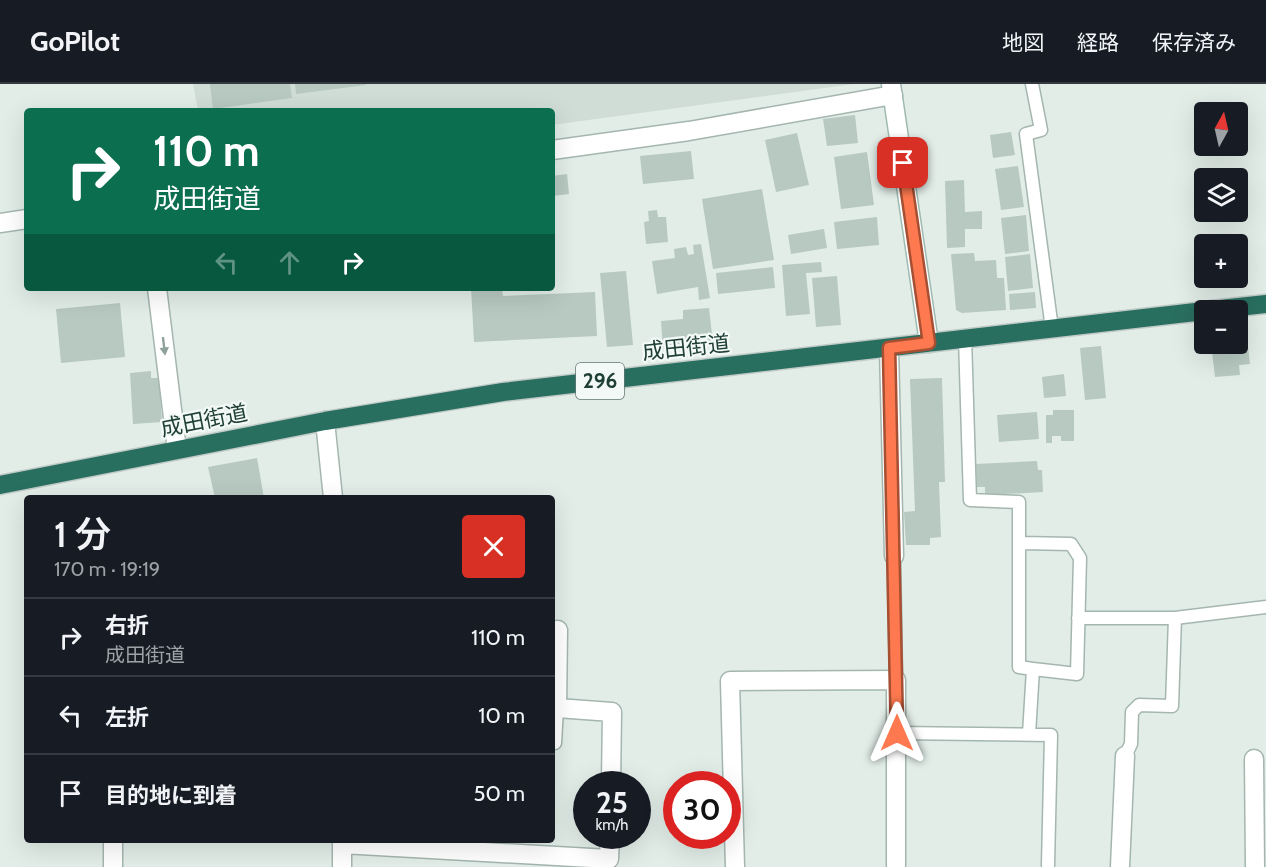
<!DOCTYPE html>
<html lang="ja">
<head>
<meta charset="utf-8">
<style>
	body { margin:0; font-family:Cabin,"Noto Sans JP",sans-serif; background:#20242c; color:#f1f3f6; height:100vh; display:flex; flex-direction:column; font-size:22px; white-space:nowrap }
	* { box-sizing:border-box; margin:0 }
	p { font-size:20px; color:#9ea1a6 }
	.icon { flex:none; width:33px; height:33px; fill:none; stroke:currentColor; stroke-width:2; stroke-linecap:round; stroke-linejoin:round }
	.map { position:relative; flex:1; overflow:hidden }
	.details { position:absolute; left:24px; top:411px; width:531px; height:348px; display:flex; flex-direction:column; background:#171b24; border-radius:6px; box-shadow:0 6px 24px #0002 }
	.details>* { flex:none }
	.top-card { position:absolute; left:24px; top:24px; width:531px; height:183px; border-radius:6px; box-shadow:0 6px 24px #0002; background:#0b6e4f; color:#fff; overflow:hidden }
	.needle { width:39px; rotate:8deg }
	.tools { position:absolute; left:1194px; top:18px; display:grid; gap:12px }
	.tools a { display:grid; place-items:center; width:54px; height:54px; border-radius:6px; background:#171b24; box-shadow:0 6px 24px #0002; font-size:30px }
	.speed { position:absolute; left:573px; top:687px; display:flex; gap:12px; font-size:30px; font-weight:700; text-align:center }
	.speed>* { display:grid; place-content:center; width:78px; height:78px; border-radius:50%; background:#171b24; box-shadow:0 6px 24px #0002; line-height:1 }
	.speed small { font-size:15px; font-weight:400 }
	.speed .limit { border:9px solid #d22; background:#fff; color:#111 }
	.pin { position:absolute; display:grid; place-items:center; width:51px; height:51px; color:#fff; margin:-26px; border-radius:12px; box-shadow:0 3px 9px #0006 }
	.me { position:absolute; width:66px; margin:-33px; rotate:0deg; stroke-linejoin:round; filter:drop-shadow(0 0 4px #0008) }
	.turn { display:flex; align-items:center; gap:21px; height:126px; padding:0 30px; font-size:27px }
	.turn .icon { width:78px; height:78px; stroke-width:2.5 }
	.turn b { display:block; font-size:42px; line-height:51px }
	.lanes { display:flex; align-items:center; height:57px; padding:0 30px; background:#0003; justify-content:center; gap:30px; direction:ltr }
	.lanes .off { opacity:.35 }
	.round { display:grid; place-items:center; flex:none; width:63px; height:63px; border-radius:6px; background:#20242c }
	.headline { display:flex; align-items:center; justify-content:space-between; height:102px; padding:0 30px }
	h1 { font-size:36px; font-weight:600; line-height:45px }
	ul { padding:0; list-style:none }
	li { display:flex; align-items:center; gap:18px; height:78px; padding:0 30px; border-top:2px solid #363941 }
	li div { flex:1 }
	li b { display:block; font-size:22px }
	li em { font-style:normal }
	header { display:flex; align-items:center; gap:36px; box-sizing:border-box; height:84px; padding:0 30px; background:#171b24; border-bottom:2px solid #363941 }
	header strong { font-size:28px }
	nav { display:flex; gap:33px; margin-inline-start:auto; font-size:21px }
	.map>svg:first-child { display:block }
	.built { fill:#d0ddd7 }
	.building { fill:#b7c9c1 }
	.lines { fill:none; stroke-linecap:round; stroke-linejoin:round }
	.lane-casing { stroke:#a4b6af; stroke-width:15 }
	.street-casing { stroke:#a4b6af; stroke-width:21 }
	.secondary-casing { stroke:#9fbab0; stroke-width:21 }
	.highway-casing { stroke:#c1cac7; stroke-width:21 }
	.lane { stroke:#fff; stroke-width:12 }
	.street { stroke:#fff; stroke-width:18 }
	.secondary { stroke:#fff; stroke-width:18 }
	.highway { stroke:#296f60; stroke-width:18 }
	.oneway { fill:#90a09b }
	.route-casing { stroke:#a54f33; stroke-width:15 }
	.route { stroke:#fe794f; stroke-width:10 }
	.labels { text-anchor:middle; stroke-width:4.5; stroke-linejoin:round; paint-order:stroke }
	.shield { fill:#f3f9f6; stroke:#5f7870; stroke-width:1.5 }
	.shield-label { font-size:21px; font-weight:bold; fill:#204037 }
	.street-label { font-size:22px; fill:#204037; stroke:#f3f9f6 }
</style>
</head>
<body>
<header>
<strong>GoPilot</strong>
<nav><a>地図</a><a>経路</a><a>保存済み</a></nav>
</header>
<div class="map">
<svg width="1266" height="783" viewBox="0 0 1266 783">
	<rect width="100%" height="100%" fill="#e2ede8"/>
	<path class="built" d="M193,0H854L552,41V27H198Z"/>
	<path class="building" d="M210,0H290L292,14L213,25Z
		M295,0H366V1L296,10Z
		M855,31L858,59L827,62L823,35Z
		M1011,48L1015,71L993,74L990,51Z
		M797,49L809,101L776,108L765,56Z
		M691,67L694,95L643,100L640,72Z
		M867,68L874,121L841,125L834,73Z
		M1018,82L1024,123L1001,126L995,85Z
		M567,90L569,110L552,112V92Z
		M964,96L965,128L982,127V145H965V163L947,164L945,97Z
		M762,105L774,176L713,185L702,115Z
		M657,126L658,133H666L668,158L646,160L644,138L649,137L648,127Z
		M1026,131L1029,167L1005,170L1001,134Z
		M877,133L879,161L837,165L834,138Z
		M824,145L827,164L791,170L788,151Z
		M701,160L710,214L699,216L698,203L657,210L652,177L675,174L674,165L686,163L688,171L694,170L693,161Z
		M974,169L975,177L996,176L997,194H1004L1006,226L962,229L956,226L951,170Z
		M1030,170L1033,204L1008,207L1005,173Z
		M821,178L822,188L806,189L810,230L786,232L782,181Z
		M773,183L775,204L718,210L716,189Z
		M626,187L633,261L607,263L600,189Z
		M837,192L841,241L816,243L812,194Z
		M471,204H502L503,212L595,208L597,252L474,258Z
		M1035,208L1036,224L1010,226L1009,210Z
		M120,219L125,273L61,279L56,225Z
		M709,224L713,259L663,264L661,237L683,235V226Z
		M1246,246L1250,280L1239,281L1240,291L1215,293L1211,260H1238V247Z
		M1101,262L1106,314L1085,316L1080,264Z
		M151,287V294H159L162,338L133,340L130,289Z
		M1064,290L1066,312L1044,314L1042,293Z
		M942,294L945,398H939L941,453L930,454V461H906L904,428L915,427L910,295Z
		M1053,326H1074V357H1061V352H1052V359H1046V331H1053Z
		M1037,328L1039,355L999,358L997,331Z
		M257,374L264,414H215L208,383Z
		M1037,377L1038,386H1042L1043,408L985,411V403H977L976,380Z"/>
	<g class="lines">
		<g class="lane-casing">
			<path id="lane" d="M1032,0L1041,46L1026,50L1052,245
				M965,254L970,416L1019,418V583L1033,585L1029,650
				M1021,459L1071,460L1080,474L1077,590L1033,585
				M894,472L896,596
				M1078,534H1175L1266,523
				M897,649L1051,651L1048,781
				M552,659H555L557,624
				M1125,672L1131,660L1132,628L1139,621L1172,622L1175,534"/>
		</g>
		<g class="street-casing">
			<path id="street" d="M552,66L689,47L893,11
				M0,139L27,135
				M157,204L177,366
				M889,264L894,472
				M325,337L333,414
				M552,547L558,546L557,624L612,628L611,700
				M1254,675L1255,783
				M342,756V783
				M342,760L609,775L610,752
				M113,783V756
				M735,783L730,597L896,596V783
				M1120,783L1125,672"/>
		</g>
		<g class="secondary-casing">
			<path id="secondary" d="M891,0L929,259"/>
		</g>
		<g class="highway-casing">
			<path id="highway" d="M1211,226L1266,220
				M0,401L325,337L503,308L1204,227"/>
		</g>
		<use href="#lane" class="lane"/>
		<use href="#street" class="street"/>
		<use href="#secondary" class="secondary"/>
		<use href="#highway" class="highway"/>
	</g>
	<defs><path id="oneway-solid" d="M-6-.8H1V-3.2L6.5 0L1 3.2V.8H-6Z" transform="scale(1.5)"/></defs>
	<use class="oneway" href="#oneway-solid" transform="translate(164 262) rotate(83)"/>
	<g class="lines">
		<g class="route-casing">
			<path id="route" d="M897,649L889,264L929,259L903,79"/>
		</g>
		<use href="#route" class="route"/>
	</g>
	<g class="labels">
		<rect class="shield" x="576" y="279" width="48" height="36" rx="4.5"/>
		<g class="shield-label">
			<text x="600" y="304">296</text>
		</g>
		<g class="street-label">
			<text transform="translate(686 263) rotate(-6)" y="8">成田街道</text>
			<text transform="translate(204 336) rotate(-11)" y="8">成田街道</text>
		</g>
	</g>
</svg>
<div class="tools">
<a><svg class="needle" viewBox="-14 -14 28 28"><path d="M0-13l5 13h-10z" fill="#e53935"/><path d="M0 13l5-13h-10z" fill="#9ea1a6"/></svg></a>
<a><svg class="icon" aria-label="layers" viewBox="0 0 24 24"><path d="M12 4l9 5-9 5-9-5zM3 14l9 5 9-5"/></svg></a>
<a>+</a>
<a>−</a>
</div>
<div class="speed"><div>25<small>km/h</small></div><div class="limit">30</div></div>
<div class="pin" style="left:903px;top:79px;background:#d93025"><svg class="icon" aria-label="arrive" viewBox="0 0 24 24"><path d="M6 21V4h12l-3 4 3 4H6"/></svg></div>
<svg class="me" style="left:897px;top:649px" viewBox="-20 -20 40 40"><path d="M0-17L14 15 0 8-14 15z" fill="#fe794f" stroke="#fff" stroke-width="4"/></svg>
<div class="top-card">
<div class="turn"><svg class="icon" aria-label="right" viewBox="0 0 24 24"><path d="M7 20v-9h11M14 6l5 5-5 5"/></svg><div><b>110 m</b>成田街道</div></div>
<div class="lanes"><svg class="icon off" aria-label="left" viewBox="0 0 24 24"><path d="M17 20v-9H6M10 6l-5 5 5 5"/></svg><svg class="icon off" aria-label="ahead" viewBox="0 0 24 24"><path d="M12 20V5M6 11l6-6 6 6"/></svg><svg class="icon" aria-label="right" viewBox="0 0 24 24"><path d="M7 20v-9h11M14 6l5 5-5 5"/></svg></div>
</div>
<section class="details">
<div class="headline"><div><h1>1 分</h1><p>170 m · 19:19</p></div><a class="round" style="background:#d93025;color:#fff"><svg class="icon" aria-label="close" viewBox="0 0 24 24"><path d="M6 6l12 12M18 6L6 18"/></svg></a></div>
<ul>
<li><svg class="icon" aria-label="right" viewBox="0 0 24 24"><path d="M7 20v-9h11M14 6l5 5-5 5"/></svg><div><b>右折</b><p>成田街道</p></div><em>110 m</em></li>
<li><svg class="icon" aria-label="left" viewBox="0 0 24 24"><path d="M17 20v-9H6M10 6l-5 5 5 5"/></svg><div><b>左折</b></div><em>10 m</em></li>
<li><svg class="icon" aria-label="arrive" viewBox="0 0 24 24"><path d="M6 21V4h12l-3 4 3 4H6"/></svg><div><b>目的地に到着</b></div><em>50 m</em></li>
</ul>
</section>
</div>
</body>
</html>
